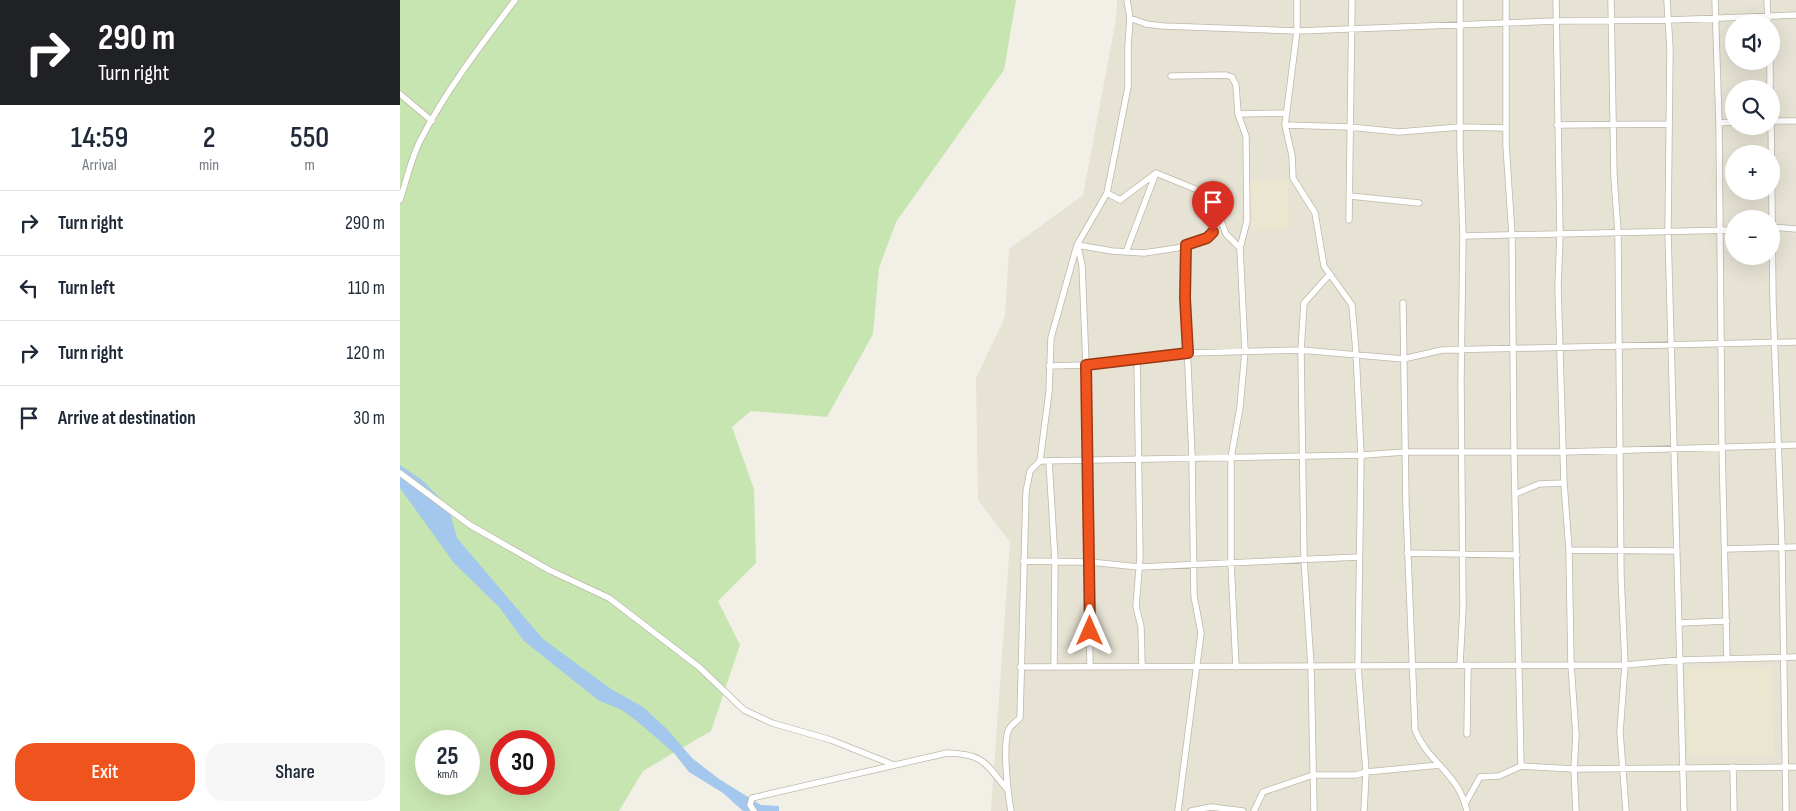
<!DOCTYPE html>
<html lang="en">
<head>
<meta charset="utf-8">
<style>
	body { margin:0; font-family:"Sofia Sans Condensed",sans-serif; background:#f6f6f7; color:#1f2937; height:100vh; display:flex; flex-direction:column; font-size:19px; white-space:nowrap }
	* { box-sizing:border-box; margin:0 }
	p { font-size:16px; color:#747a83 }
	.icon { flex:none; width:28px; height:28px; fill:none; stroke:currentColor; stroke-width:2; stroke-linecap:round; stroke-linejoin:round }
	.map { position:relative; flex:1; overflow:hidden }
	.side { display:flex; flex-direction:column; background:#fff; width:400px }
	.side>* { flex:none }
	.banner { background:#202124; color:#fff; overflow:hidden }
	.tools { position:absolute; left:1325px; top:15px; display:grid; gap:10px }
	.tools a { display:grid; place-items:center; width:55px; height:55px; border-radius:50%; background:#fff; box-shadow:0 5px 20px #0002; font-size:25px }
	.speed { position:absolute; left:15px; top:730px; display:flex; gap:10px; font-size:25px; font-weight:700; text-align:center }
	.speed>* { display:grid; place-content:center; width:65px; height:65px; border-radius:50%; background:#fff; box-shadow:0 5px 20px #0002; line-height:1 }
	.speed small { font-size:12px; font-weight:400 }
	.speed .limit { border:8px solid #d22; background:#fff; color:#111 }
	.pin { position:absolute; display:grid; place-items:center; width:42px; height:42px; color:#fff; margin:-51px -21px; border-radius:50% 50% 50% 0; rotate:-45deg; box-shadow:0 0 5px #0007 }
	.pin .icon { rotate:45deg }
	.me { position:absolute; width:55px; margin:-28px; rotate:0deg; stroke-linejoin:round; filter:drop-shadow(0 0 4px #0008) }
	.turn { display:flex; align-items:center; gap:18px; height:105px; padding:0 15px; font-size:22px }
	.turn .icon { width:65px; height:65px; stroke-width:2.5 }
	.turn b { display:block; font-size:35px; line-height:42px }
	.eta { display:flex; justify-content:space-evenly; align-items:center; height:85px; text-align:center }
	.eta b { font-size:30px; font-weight:600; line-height:35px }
	.cta { display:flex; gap:10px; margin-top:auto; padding:10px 15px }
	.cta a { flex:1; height:58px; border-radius:20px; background:#f0541e; color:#fff; font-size:20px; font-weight:600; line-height:58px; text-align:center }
	.cta a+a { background:#f6f6f7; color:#1f2937 }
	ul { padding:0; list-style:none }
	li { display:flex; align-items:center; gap:15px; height:65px; padding:0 15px; border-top:1px solid #e0e1e3 }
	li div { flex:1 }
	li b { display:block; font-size:19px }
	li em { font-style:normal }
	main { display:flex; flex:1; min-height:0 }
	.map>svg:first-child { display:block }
	.residential { fill:#e6e2d4; fill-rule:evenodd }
	.education { fill:#ebe6d0 }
	.green { fill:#c7e5b0; fill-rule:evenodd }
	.water { fill:#a4c7ed }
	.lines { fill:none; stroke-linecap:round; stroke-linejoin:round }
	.street-casing { stroke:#bdb8a9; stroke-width:7 }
	.street { stroke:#fff; stroke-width:5.5 }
	.route-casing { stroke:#9c3714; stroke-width:12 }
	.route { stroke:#f0541e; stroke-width:9 }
</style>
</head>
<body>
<main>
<section class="side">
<div class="banner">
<div class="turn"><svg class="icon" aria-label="right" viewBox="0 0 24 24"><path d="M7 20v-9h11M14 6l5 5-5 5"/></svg><div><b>290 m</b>Turn right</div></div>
</div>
<div class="eta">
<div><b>14:59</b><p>Arrival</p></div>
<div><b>2</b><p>min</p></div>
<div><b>550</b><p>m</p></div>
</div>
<ul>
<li><svg class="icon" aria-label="right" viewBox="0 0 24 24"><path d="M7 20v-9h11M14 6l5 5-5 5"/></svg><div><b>Turn right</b></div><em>290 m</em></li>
<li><svg class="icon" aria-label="left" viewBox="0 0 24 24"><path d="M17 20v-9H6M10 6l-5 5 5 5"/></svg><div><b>Turn left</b></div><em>110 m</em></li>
<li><svg class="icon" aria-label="right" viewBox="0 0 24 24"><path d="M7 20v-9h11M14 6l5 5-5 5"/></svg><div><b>Turn right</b></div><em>120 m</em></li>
<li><svg class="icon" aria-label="arrive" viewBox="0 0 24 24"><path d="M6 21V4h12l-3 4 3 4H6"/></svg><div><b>Arrive at destination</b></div><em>30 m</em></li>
</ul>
<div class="cta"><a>Exit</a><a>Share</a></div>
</section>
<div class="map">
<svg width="1396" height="811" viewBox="0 0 1396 811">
	<rect width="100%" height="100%" fill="#f2f0e6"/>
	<path class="residential" d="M717,0H1396V811H591L610,542L578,500L576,378L605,317L609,249L683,195L716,19ZM1334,24H1371V61H1334ZM1334,89H1371V126H1334ZM1334,154H1371V191H1334ZM1334,219H1371V256H1334Z"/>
	<path class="education" d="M888,180L889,229L851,230L850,181Z
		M1372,666L1374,755L1288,757L1286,668Z"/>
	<path class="green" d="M0,0H616L604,70L496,222L479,268L473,334L427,417L351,411L332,427L354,489L356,563L318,601L340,645L311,731L243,771L219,811H0ZM26,741H69V784H26ZM101,741H144V784H101Z"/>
	<path class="water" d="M0,465L22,480L48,506L57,538L143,639L211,689L243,707L267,729L292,758L319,779L361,805L379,806V811H343L323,793L289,772L274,753L238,722L222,710L198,700L124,641L99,607L54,563L0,488Z"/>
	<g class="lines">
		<g class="street-casing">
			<path id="street" d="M897,0V31L885,125L892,156L893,178L915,213L924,266L952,305L956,352L961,455L958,667L966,772L964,811
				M1106,0V145L1112,235L1114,453L1121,766
				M1156,0L1160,235L1158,287L1164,483L1169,550L1171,665L1176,735L1174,769L1176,811
				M1211,0L1214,177L1218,232L1221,576L1225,665L1220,732L1226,811
				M1267,0L1270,49L1268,233L1284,811
				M1315,0L1319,123L1322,447L1327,659
				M1367,0L1368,24
				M730,18L746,24L763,26L897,31L1156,21L1269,20L1396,15
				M1370,61V89
				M771,76L826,75L832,77L836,85L838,114L846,136L847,221L840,248
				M0,94L32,121
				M838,114L885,113
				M1371,117L1373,302L1382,547L1386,811
				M1371,121H1396
				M1319,123L1334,122
				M885,125L950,127L999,132L1060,127L1106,128
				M1157,125L1268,124
				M756,173L805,193L816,208L826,234L840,248L845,351L840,407L831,458V563L836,667
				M707,193L720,200L755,174
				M950,196L1019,203
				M0,200C7,179 11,158 21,139C47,89 81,45 115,0
				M949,220L952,0
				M1371,227L1396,229
				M1063,236L1334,230
				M677,245L712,251L744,253L777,248L807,238L820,221
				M678,247L682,265L686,365L690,666
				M726,252L756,173
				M1003,303L1006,506L1015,730C1028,763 1058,772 1067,811
				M737,358L740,557L736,606L741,627L742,665
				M649,366L686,365L788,353L901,350L1003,359L1042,350L1396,342
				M640,461L649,392L651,338L677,245L707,193L728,87V46L730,18L727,0
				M649,461L655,561L654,667
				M0,473L70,525L149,570L209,598L299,667L344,710L372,723L431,740L494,765
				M1115,494L1139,484L1164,483
				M1325,549L1396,547
				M1169,550L1275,551
				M1007,553L1117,555
				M623,561L690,562L739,567L959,557
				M1279,623L1327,621
				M1060,665L1063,607L1061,381L1063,236L1060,150V0
				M620,667L1225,665L1280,660L1396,657
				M1067,734L1068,665
				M1333,767L1334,811
				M1065,804L1080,777L1099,776L1121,766L1174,769L1396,767
				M354,811L350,805L352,798L547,753C584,754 585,763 607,789
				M611,811C608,795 602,743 609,729C611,725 617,721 620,718L626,492L630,471L640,461L963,455L1005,452H1164L1396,445
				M778,811L801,633L794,596L792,457L785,298L787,245
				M791,811L811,807L843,811
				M854,811L863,792L913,775H956L966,772L1040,765
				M914,811L911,667L904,559L901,350L904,303L930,274"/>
		</g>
		<use href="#street" class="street"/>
	</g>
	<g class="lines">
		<g class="route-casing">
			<path id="route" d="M690,631L686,365L788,353L785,298L786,245L807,238L813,232"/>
		</g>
		<use href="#route" class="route"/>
	</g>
</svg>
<div class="tools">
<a><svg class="icon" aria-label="sound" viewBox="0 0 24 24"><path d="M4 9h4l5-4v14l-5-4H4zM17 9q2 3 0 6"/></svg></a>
<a><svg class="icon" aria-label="search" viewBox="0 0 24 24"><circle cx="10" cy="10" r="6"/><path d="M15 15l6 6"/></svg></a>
<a>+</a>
<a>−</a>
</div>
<div class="speed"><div>25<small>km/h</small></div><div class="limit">30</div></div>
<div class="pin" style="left:813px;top:232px;background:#d93025"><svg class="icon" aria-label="arrive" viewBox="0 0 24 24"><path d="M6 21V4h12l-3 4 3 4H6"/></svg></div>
<svg class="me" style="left:690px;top:631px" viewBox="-20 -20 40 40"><path d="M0-17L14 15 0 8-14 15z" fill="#f0541e" stroke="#fff" stroke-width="4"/></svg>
</div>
</main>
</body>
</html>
